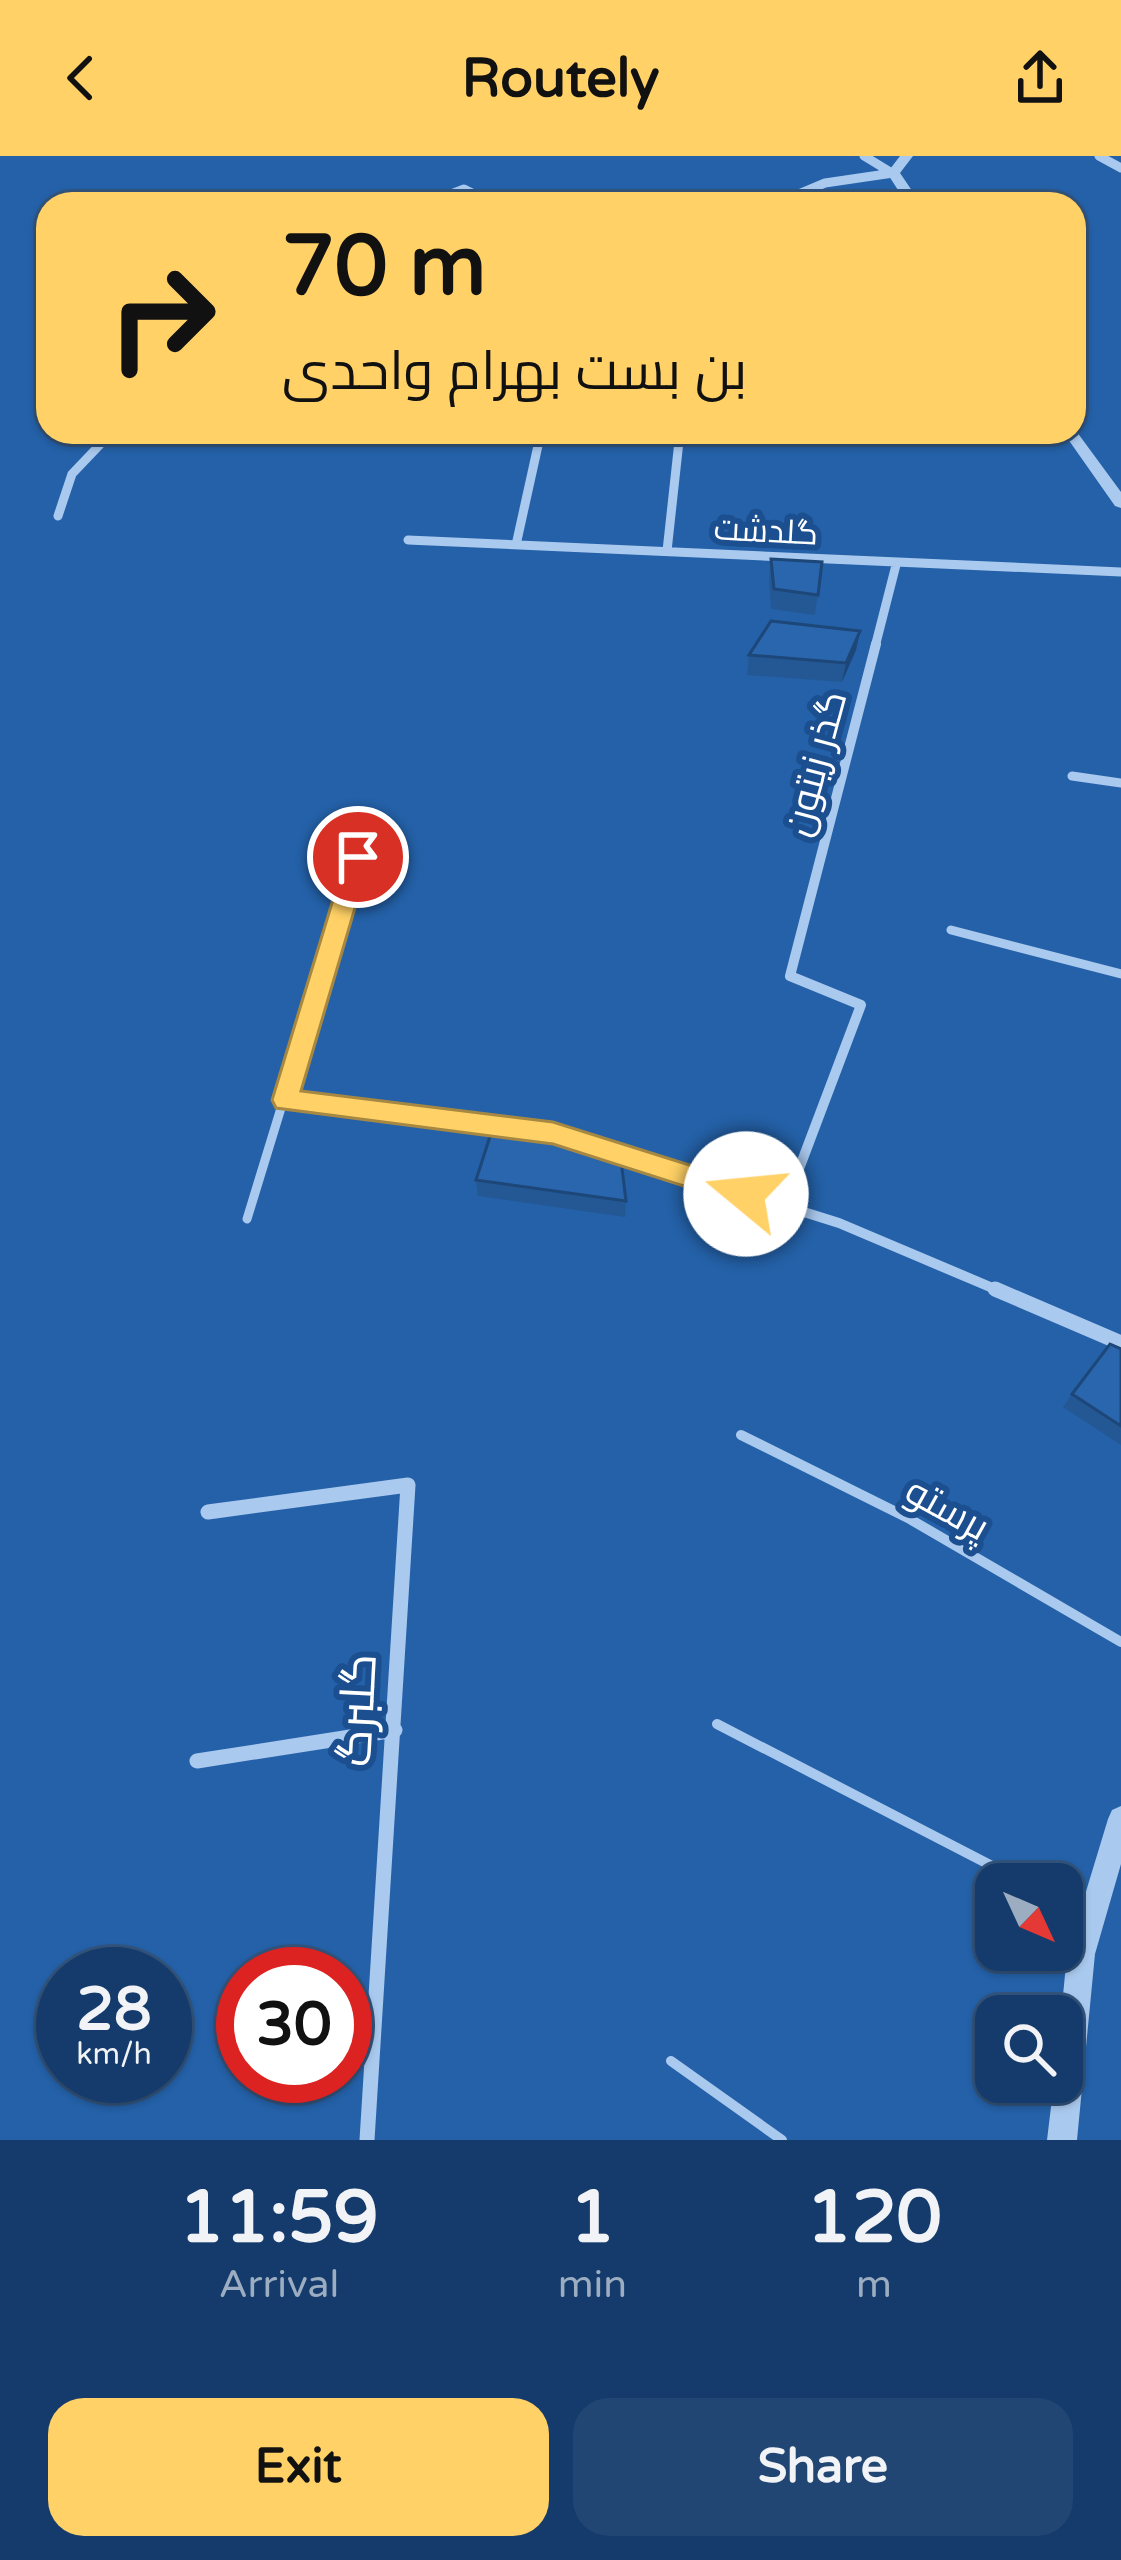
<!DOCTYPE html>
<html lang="en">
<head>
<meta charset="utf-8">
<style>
	body { margin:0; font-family:"Varela Round",Cairo,sans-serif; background:#214673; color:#f1f3f6; height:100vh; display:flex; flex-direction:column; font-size:45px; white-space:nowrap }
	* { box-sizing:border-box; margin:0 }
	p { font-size:39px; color:#9dadc1 }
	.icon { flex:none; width:66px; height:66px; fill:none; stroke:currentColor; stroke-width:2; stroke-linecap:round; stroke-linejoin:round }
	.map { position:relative; height:1984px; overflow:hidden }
	.details { display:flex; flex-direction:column; background:#143b6b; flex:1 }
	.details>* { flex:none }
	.guide { position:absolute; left:36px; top:36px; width:1050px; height:252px; border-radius:36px; box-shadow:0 3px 9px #0004,0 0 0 3px #33557e; background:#ffd166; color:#111; overflow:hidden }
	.needle { width:78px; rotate:134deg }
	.controls { position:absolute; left:975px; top:1707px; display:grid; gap:24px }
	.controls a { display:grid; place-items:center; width:108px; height:108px; border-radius:24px; background:#143b6b; box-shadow:0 3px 9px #0004,0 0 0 3px #33557e; font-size:60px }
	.speed { position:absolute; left:36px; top:1791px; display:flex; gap:24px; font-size:60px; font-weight:700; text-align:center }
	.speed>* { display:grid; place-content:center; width:156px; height:156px; border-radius:50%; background:#143b6b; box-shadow:0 3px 9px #0004,0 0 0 3px #33557e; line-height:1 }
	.speed small { font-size:30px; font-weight:400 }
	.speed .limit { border:18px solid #d22; background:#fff; color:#111 }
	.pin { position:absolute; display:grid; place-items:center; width:102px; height:102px; color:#fff; margin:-51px; border:6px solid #fff; border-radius:50%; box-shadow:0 3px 12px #0007 }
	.me { position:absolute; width:132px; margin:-66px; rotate:287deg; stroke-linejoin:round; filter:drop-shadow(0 0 9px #0008) }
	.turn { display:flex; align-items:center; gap:42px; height:252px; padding:0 48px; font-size:54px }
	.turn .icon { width:156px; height:156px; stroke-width:2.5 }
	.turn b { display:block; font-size:84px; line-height:102px }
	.eta { display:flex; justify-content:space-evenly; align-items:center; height:204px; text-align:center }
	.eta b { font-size:72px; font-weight:700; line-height:84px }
	.cta { display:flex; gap:24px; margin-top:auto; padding:24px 48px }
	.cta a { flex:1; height:138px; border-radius:36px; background:#ffd166; color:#111; font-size:48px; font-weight:700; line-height:138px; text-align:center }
	.cta a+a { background:#214673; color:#f1f3f6 }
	header { display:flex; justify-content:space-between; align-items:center; height:156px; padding:0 48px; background:#ffd166; color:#111; font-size:54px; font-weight:700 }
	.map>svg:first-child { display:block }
	.green { fill:#2461a8; fill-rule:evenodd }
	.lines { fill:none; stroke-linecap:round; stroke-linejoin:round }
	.service-far1 { stroke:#a9c9ee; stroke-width:9 }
	.service { stroke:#a9c9ee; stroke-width:10 }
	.minor-far2 { stroke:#a9c9ee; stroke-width:9 }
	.minor-far1 { stroke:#a9c9ee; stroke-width:10 }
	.minor { stroke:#a9c9ee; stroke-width:15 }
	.tertiary { fill:#a9c9ee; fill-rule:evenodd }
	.wall { fill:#245895 }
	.shaded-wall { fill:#1d4779 }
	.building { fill:#2a66ad; stroke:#1d4779; stroke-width:3 }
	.route { fill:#ffd166; stroke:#a68842; stroke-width:3 }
	.labels { text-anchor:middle; stroke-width:12; stroke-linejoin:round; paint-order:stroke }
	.far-street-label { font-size:33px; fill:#fff; stroke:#1b4f8f }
	.street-label { font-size:39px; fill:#fff; stroke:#1b4f8f }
	.near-street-label { font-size:48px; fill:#fff; stroke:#1b4f8f }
</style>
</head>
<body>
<header><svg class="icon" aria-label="back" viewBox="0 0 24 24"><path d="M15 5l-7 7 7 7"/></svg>Routely<svg class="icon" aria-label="share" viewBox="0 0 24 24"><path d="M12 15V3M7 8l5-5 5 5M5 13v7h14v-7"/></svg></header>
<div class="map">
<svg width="1121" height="1984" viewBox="0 0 1121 1984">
	<rect width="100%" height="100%" fill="#1b4f8f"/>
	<path class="green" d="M0,0H1121V1984H0ZM48,48H1074V276H48ZM996,1728H1062V1794H996ZM63,1818H165V1920H63ZM243,1818H345V1920H243ZM996,1860H1062V1926H996Z"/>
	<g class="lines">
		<path class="service-far1" d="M1072,620L1121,627
			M951,774L1121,818
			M247,1063L358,701"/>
		<path class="service" d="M741,1279L908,1362L1121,1486
			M717,1568L1027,1728
			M1062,1746L1087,1759
			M671,1905L782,1984"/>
		<path class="minor-far2" d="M864,0L892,17
			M1099,0L1121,12
			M425,48L464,33L494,48
			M775,48L825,27L893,17
			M58,360L72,318L112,276
			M408,384L1121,416
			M516,389L541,276
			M667,395L680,276
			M875,491L896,409"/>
		<path class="minor-far1" d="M285,944L505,971
			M606,994L839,1067L1002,1136
			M785,1050L861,849L790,820L876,488"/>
		<path class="minor" d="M995,1133L1121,1187
			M208,1356L408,1329L367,1984
			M197,1605L395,1574"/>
		<path class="tertiary" d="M900,0H913L900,17L921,48H907L887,17Z
			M1074,272L1121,336V352L1115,350L1063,276H1074Z
			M1121,1650V1708L1095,1798L1077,1984H1047L1054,1926H1062L1061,1860L1067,1798L1108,1663L1112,1654Z"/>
	</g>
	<path class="wall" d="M771,403L822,406L815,459L771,453L769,423Z
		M860,475L856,494L842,526L747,519L749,499Z
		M476,1024L626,1045L625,1061L478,1040Z
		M1121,1193V1289L1063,1251L1072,1238Z"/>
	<path class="shaded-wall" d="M860,475L856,494L842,526L846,507Z"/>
	<path class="building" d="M771,403L822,406L818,439L774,433Z
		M771,465L860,475L846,507L749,499Z
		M494,968L619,988L626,1045L476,1024Z
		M1110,1188L1121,1193V1270L1072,1238Z"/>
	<path class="route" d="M358,692L370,701L301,935L553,966L756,1030L760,1038L756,1046L746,1050L553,988L276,952L272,944L346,701Z"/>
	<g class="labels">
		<g class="far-street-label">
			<text transform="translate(766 374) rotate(3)" y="12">گلدشت</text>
		</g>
		<g class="street-label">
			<text transform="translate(814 607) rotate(-75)" y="14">گذر زیتون</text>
			<text transform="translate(948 1352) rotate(29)" y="14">پرستو</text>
		</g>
		<g class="near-street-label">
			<text transform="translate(356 1554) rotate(-87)" y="17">گلبرگ</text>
		</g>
	</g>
</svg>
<div class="controls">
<a><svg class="needle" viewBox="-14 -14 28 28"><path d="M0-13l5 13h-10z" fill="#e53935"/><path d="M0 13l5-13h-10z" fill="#9dadc1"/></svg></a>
<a><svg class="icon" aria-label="search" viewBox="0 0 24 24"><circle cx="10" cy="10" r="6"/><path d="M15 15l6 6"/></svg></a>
</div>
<div class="speed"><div>28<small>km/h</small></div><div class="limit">30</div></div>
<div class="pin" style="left:358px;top:701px;background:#d93025"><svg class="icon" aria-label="arrive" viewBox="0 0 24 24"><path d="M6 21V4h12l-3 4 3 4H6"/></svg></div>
<svg class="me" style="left:746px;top:1038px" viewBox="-20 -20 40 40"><circle r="19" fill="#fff"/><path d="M0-13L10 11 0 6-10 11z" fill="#ffd166"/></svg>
<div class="guide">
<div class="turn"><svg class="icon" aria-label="right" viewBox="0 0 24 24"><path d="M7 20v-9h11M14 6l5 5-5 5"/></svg><div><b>70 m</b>بن بست بهرام واحدی</div></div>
</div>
</div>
<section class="details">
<div class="eta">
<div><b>11:59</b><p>Arrival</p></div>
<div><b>1</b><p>min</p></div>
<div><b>120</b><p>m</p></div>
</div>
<div class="cta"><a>Exit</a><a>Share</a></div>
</section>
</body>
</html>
